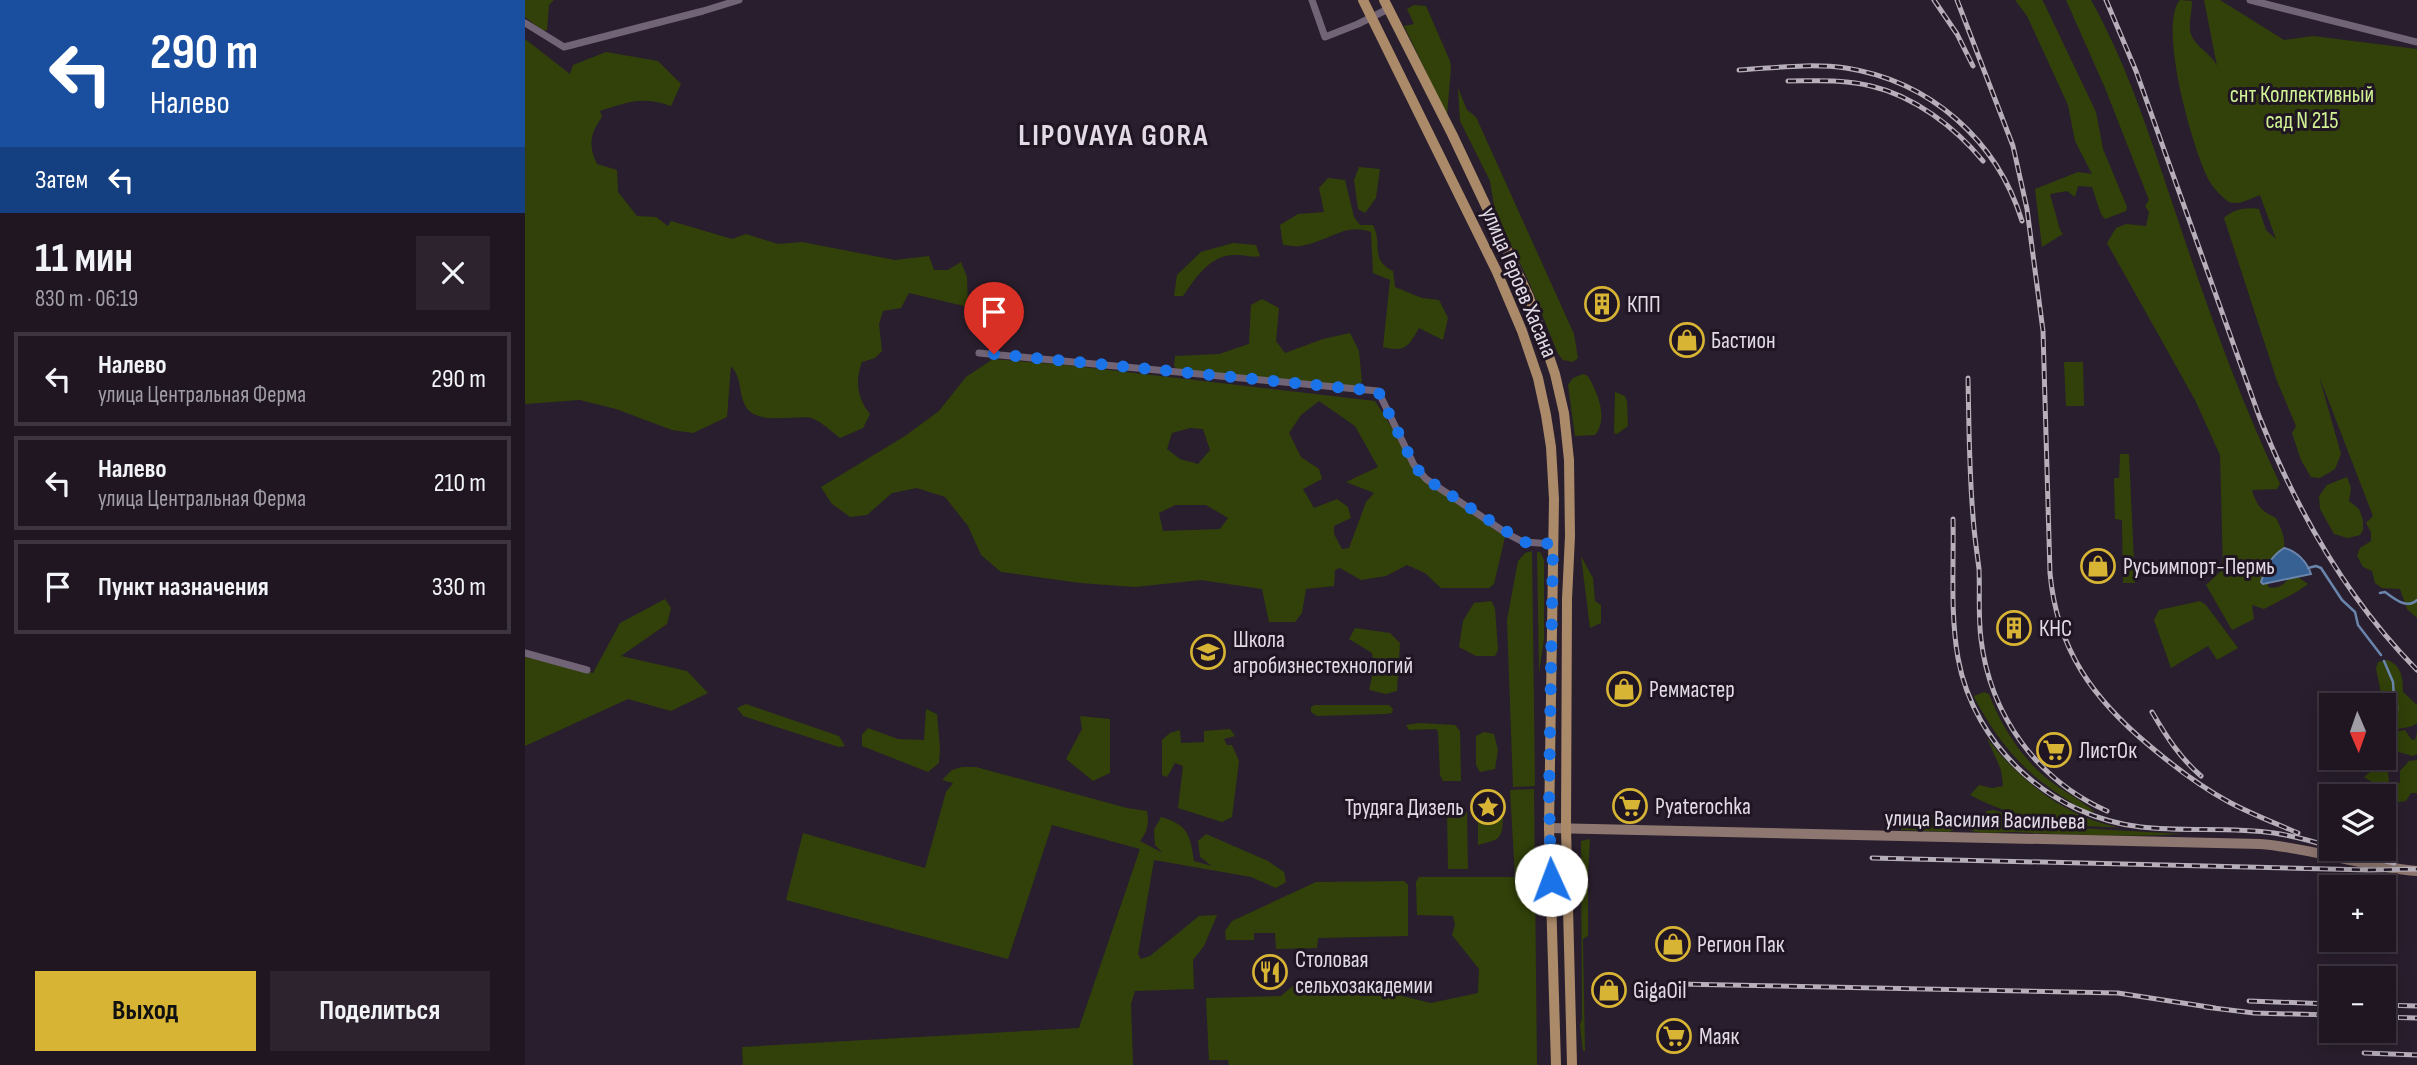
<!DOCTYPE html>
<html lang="ru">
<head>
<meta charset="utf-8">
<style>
	body { margin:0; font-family:"Sofia Sans Condensed",sans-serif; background:#2c232f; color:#f1f3f6; height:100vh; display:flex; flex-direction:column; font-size:26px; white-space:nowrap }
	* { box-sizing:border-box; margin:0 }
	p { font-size:23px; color:#a19fa5 }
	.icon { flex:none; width:38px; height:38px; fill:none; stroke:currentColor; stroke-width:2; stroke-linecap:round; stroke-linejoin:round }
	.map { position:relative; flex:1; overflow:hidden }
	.panel { display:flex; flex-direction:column; background:#1f1622; width:525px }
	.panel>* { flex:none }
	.banner { background:#1a4fa0; color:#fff; overflow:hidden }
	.needle { width:46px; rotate:178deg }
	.controls { position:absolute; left:1794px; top:693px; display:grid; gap:14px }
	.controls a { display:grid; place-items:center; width:77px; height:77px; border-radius:0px; background:#1f1622; box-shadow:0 4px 18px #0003,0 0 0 2px #3c3540; font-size:35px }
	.pin { position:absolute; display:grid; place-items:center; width:60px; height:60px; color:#fff; margin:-72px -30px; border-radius:50% 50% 50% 0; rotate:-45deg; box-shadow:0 0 7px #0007 }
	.pin .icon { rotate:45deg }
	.me { position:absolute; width:77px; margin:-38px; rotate:358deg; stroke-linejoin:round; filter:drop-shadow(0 0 5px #0008) }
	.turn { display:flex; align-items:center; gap:24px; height:147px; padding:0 35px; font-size:32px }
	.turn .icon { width:91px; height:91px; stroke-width:2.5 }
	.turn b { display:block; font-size:49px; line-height:60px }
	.then { display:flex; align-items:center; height:66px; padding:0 35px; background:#0003; gap:14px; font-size:26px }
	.round { display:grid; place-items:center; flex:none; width:74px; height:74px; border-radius:0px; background:#2c232f }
	.headline { display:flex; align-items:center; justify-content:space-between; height:119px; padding:0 35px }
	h1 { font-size:42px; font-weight:700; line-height:52px }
	.primary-button { display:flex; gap:14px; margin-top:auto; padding:14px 35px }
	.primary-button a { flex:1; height:80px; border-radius:0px; background:#d8b434; color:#111; font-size:28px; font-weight:700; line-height:80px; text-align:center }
	.primary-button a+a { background:#2c232f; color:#f1f3f6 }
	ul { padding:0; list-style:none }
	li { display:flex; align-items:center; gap:21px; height:94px; margin:0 14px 10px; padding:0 21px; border:4px solid #3c3540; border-radius:0px }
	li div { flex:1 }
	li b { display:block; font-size:26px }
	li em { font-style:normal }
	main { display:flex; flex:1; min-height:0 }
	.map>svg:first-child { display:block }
	.green { fill:#314109; fill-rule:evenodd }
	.water { fill:#376093; stroke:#6a85ac; stroke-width:2 }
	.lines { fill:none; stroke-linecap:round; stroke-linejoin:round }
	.stream { stroke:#6a85ac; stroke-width:2.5 }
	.street { stroke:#716476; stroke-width:7 }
	.secondary { stroke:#8e7770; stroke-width:10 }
	.primary { stroke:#aa8a69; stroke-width:10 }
	.rail-casing { stroke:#b6aeb9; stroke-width:5 }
	.rail { stroke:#1f1523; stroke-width:2.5; stroke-dasharray:8; stroke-linecap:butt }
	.route { stroke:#1a73e8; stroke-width:12; stroke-dasharray:0 21.6 }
	.labels { text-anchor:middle; stroke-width:6; stroke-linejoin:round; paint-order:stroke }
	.park-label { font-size:23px; fill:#d0f294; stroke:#1f1523 }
	.street-label { font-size:23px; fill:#e2dbe5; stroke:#1f1523 }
	.poi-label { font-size:23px; fill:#e2dbe5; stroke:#1f1523; text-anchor:start }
	.district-label { font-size:30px; font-weight:bold; letter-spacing:2px; fill:#e2dbe5; stroke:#1f1523 }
</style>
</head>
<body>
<main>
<section class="panel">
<div class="banner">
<div class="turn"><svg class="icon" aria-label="left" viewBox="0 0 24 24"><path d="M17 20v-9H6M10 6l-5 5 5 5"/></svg><div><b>290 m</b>Налево</div></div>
<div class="then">Затем<svg class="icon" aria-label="left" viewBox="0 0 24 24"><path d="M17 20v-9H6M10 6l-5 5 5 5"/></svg></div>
</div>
<div class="headline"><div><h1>11 мин</h1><p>830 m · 06:19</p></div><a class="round"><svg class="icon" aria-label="close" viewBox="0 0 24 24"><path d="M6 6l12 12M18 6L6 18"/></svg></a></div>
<ul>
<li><svg class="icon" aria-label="left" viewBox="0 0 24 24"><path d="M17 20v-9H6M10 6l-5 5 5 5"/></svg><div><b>Налево</b><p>улица Центральная Ферма</p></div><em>290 m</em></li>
<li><svg class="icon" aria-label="left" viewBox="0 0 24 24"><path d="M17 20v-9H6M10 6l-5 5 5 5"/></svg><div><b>Налево</b><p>улица Центральная Ферма</p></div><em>210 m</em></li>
<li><svg class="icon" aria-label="arrive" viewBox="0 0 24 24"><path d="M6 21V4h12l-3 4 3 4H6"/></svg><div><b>Пункт назначения</b></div><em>330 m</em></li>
</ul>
<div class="primary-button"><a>Выход</a><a>Поделиться</a></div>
</section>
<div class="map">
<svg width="1892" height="1065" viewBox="0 0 1892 1065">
	<rect width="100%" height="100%" fill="#291e2d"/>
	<path class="green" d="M0,0H29L24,5L22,30L18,31L0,17Z
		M1490,0H1517L1519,3L1571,112L1578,149L1602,207L1601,211L1580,219L1576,214L1567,187L1553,186L1550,197L1542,191L1525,194L1535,230L1538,234L1517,247L1510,189L1553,172L1567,174L1550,141L1543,105L1502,16Z
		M1541,0H1566C1604,68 1627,143 1652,217C1682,307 1714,397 1755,484L1752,489L1727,490C1732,506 1736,511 1751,518C1772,558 1746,555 1743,587C1755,590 1761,583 1767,573L1783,584C1770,594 1754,601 1739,609L1727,605L1729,619L1707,630L1681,585L1698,569L1695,455L1670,400L1582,243L1591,228L1601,224L1621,226L1624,212L1620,206L1624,200L1580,88Z
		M1655,0L1667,1C1667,11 1664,21 1665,30C1667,46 1686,52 1692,66L1679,0H1695L1759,40L1788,36L1892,49V618L1882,609L1875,589L1857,588L1850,583L1847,571L1838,567L1832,556L1835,548L1846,541V532L1841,523L1848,516L1794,376L1816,454L1810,469L1795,478L1786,477L1776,460L1767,433L1771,426L1752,381L1699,218C1709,209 1721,207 1734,209L1741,230L1751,239L1735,195C1727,198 1713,206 1704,202C1698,198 1689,189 1685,182C1669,154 1632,26 1655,0Z
		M889,5L901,6L925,61L926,68L922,115L879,26L889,24L882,9Z
		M0,39L45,74L48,65L81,52L133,61L156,84L146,106C117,96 103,102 75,111L77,117C65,134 63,145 72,164L92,170L93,192L112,216L131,217L143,226L146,221L207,239L221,234L253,244L277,242L370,260L404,256L409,270H423L436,262L442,277L443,307L384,293L376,308L358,311L354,324L357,351L350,358L337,362C330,380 332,399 345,414L338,428L315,438C307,432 298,423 289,419C275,413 234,427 221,407C213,393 218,380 206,366L202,417L168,433L147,430L91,409L55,400L0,404Z
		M933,88L942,110L951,117L1049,334L1053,358L1048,362L1038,360L1033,354L1004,282L970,211L965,181L935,121Z
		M834,167L855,169L851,198L840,213L833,209L829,180Z
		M803,178L820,180L829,217L835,225H848C858,243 844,260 868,271L870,287L897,298L914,300L923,318L918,340L894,328C884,346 880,353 858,347L865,280L848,273L846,232C820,222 801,243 775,246C770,247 764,245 758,245L755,225L773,214L799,212L794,188Z
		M708,243L731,245L735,256C726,258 721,255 713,255C686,253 672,276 658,296H649L652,275L676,252Z
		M737,299L754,308L751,341L760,353L798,339L825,333L834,351L837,382L829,386L651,369L649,365L650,356L694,354L724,344L726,305Z
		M468,359L541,365L850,401L900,479L980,537L969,584L964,588H916L900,573L882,565L861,576L836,580L815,568L810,570L809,586L781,589L777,613L770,622H744L737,589L676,580L610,587L555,583L476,572L456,555L443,526L420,497L392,488L367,493L342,515L325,517L306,503L296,487L380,436L414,411L441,377ZM794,401L830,426L853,467L821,482L849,493L841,502L824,548L817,549L809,534V526L826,518L823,507L812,499L789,508L778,489L797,479L794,469L776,457L764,433L776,415ZM665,428L678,429L685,450L673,464L655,459L642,449L647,433ZM650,505H681L703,518L695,529L638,531L634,513Z
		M1539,362H1558L1559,406H1541Z
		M1058,374L1063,376C1072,392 1084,418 1070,435L1050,436L1043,385L1048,378Z
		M1090,392L1100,396L1102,402L1103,426L1092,434L1089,433Z
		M1595,454H1604L1610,583H1598L1597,520L1590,519L1589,478H1594Z
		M1822,477L1826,488L1824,501L1834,509L1838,520V530L1835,535L1823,538L1809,534L1795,509L1794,496L1802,485Z
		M1007,551L1010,786L988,787L982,620L993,561L1000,553Z
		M1012,552H1015L1019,560V639L1014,673Z
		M1056,556L1068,578L1070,601L1076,605V623L1065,628Z
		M140,599L146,608L142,624L96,656L162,671L183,693L146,711L103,699L0,746V657L68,673L95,623Z
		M966,601L970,608L973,650L970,656H951L934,647L938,621L949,603Z
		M1675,601L1681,605L1713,648L1692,660L1683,646L1646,668L1629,620L1634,610Z
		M830,628L865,633L875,643L872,691L861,694L844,690L849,668L847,653L824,639Z
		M1862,660C1877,665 1878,679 1878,692L1892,705V723C1884,730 1874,726 1866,732L1859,731L1858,705H1832L1856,693L1851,668L1853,662Z
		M1459,692L1464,694C1476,726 1497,759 1524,780C1539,792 1556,800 1570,812C1560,811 1550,805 1541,799C1498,772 1474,743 1450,699L1449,696Z
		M221,704L314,736L320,746L314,747L218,716L212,708Z
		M790,705H864L868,709L867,713L860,714L792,716L786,712V707Z
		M401,709L412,714L415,748L414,763L403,772L337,746V735L343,728L373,739L399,740Z
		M555,716L585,719V773L568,781L541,759L557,729Z
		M894,723L930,725L935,731L936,781H918L915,775L913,731L911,729L884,730L881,725Z
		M705,729L710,736L699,739L702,745H707L714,761L707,817L697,822L653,808L658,766L650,763L642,777L637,775V740L645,733L655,730L656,743L679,742V731Z
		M1880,730L1886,739L1890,740L1892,733V754L1888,756L1870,751L1861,738L1862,733Z
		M959,732L969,734L973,750L970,769L955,772L951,765V736Z
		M1462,738C1493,779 1541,818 1593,827C1541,827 1492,820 1445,795L1454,785L1467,788L1478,786L1476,770Z
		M1892,760V793H1886L1881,801L1867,803L1859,801L1853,786L1839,777L1857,762L1863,770L1864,784L1875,783V771L1884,761Z
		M437,767H451L602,808L622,811C624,823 623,831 615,841L638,853L630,845L629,830L636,817C663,825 665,834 669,861L687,866L675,857L673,841L681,834L743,861L759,872L761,882L751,888L726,877L629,860L613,954L616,959L625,956L674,916L692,915L679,946L668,960L669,989L610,991L606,1004L608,1065H218L217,1047L554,1028L615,849L527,825L483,959L261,900L278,833L400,868L421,792L428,783L417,780L427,770Z
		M1009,789L1012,1065H704L703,1060H684L681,998L756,996L770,984L812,980L906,1003L953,993L954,969L927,935L930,925L928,916L892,915L891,882L894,877H990L985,790Z
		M1469,810L1508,823L1553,828L1657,834C1601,837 1545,835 1489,832C1471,831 1454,837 1437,826L1438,822L1446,814L1458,816L1462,811Z
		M922,812H942L943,869H923Z
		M967,814L978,818C977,841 974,839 953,845V815Z
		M1374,815H1424L1428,830L1424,832L1376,830Z
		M1065,839L1063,874V936L1058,939L1060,1051H1058L1055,1025L1057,1019L1056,841Z
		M879,881L883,885V936L793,938L792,948L751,949L750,933H729V940H701L700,931L707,921L791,882Z"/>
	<path class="water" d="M1759,548C1772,551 1782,562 1786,574L1738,584L1736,582C1741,567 1745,557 1759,548Z"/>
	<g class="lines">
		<path class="stream" d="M1783,568L1791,566L1796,568L1817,600L1830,612L1833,625L1856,655
			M1855,593L1860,592C1868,598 1882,610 1892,600
			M1858,719L1866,716L1872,711V706L1869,698L1868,682L1859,661"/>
		<path class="street" d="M787,0L800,37L833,24L863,9
			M1725,0L1892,42
			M0,23L39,47L178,11L214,0
			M454,353L853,391L889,465L901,479L981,533L998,542L1028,544
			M0,653L62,670"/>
		<path class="secondary" d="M1024,828L1735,844C1788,848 1839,867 1892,871"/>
		<path class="primary" d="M838,0L972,272L997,331L1013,378L1021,415L1026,447L1029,499L1024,828L1031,1065
			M859,0L927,134L1004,297L1030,374L1039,413L1044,460L1045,536L1042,599L1041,828L1047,1065"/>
		<g class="rail-casing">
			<path id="rail" d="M1409,0L1432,34L1448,66
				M1432,0L1488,146L1502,209L1518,331L1525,573C1532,650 1568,699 1626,747C1651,768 1676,787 1704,802C1726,814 1750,823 1773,833
				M1581,0L1611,71L1734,416C1771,509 1821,598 1892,670
				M1214,70C1249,68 1286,63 1321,68C1405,81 1472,140 1497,221
				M1263,81C1291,81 1319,79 1346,86C1389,96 1430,127 1458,161
				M1443,378C1444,424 1444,470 1448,516C1449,534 1452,552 1454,569C1455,592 1453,616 1456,639C1465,715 1512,780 1582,811
				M1428,519C1429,565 1425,613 1433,658C1449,747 1527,817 1616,827C1660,832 1705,827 1749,833C1769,836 1787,841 1806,847
				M1627,712C1641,736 1655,758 1676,776
				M1811,849L1869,863
				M1347,858L1844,870L1892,869
				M1152,984L1593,993L1690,1008
				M1724,1001L1806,1004
				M1858,1005L1892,1006
				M1680,1007L1729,1013L1806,1015
				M1858,1017L1892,1018
				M1839,1053L1892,1055"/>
		</g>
		<use href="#rail" class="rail"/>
	</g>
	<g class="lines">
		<path class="route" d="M469,354L853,391L889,465L901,479L998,542L1028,544L1024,793L1026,880"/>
	</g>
	<defs>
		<g id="building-ring" transform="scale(1.75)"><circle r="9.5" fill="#1f1523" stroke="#d8b434" stroke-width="1.5"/><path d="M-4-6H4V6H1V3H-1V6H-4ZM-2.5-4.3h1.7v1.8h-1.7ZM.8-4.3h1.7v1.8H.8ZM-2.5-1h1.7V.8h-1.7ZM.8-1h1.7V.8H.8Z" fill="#d8b434"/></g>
		<g id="shop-ring" transform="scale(1.75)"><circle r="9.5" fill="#1f1523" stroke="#d8b434" stroke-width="1.5"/><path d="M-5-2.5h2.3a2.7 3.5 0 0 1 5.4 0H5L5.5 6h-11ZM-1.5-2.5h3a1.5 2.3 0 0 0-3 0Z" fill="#d8b434"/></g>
		<g id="school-ring" transform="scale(1.75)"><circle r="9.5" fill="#1f1523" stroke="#d8b434" stroke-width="1.5"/><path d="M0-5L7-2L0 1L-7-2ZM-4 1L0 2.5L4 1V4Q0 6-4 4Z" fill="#d8b434"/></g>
		<g id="supermarket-ring" transform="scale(1.75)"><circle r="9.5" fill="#1f1523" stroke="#d8b434" stroke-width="1.5"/><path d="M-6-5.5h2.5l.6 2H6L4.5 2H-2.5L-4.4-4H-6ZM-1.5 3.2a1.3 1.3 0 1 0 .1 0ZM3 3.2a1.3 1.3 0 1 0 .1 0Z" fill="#d8b434"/></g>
		<g id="sight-ring" transform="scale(1.75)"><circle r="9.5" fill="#1f1523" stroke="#d8b434" stroke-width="1.5"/><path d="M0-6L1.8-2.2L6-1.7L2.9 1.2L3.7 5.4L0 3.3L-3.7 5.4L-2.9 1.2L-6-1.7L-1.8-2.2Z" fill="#d8b434"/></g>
		<g id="restaurant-ring" transform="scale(1.75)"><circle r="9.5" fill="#1f1523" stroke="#d8b434" stroke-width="1.5"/><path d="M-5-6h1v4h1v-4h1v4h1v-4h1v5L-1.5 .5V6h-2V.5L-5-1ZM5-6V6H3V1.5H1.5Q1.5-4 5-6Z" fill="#d8b434"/></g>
	</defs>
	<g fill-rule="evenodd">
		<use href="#building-ring" x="1077" y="304"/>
		<use href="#shop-ring" x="1162" y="340"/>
		<use href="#shop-ring" x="1573" y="566"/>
		<use href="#building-ring" x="1489" y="628"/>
		<use href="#school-ring" x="683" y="652"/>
		<use href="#shop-ring" x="1099" y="689"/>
		<use href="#supermarket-ring" x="1529" y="750"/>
		<use href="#supermarket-ring" x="1105" y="806"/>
		<use href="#sight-ring" x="963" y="807"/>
		<use href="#shop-ring" x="1148" y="944"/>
		<use href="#restaurant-ring" x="745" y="972"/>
		<use href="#shop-ring" x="1084" y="990"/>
		<use href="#supermarket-ring" x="1149" y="1036"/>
	</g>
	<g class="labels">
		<g class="park-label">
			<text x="1777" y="102">снт Коллективный<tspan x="1777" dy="26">сад N 215</tspan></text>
		</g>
		<g class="street-label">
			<text transform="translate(995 282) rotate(67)" y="8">улица Героев Хасана</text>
			<text transform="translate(1460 819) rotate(1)" y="8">улица Василия Васильева</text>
		</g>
		<g class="poi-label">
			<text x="1102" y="312">КПП</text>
			<text x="1186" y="348">Бастион</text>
			<text x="1598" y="574">Русьимпорт-Пермь</text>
			<text x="1514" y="636">КНС</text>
			<text x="708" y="647">Школа<tspan x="708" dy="26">агробизнестехнологий</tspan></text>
			<text x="1124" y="697">Реммастер</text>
			<text x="1554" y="758">ЛистОк</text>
			<text x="1130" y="814">Pyaterochka</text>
			<text x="939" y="815" text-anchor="end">Трудяга Дизель</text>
			<text x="1172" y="952">Регион Пак</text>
			<text x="770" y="967">Столовая<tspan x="770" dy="26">сельхозакадемии</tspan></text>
			<text x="1108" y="998">GigaOil</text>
			<text x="1174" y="1044">Маяк</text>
		</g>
		<g class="district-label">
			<text x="589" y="145">LIPOVAYA GORA</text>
		</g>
	</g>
</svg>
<div class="controls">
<a><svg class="needle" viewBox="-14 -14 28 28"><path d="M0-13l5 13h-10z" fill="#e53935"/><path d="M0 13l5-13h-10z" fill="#a19fa5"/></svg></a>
<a><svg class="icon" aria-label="layers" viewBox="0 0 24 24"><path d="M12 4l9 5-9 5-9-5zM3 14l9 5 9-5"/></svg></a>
<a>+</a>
<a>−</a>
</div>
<div class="pin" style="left:469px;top:354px;background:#d93025"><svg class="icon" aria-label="arrive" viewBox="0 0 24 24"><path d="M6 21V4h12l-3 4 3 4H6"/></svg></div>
<svg class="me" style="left:1026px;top:880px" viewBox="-20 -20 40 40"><circle r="19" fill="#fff"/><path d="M0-13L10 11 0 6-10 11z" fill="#1a73e8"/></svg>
</div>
</main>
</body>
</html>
